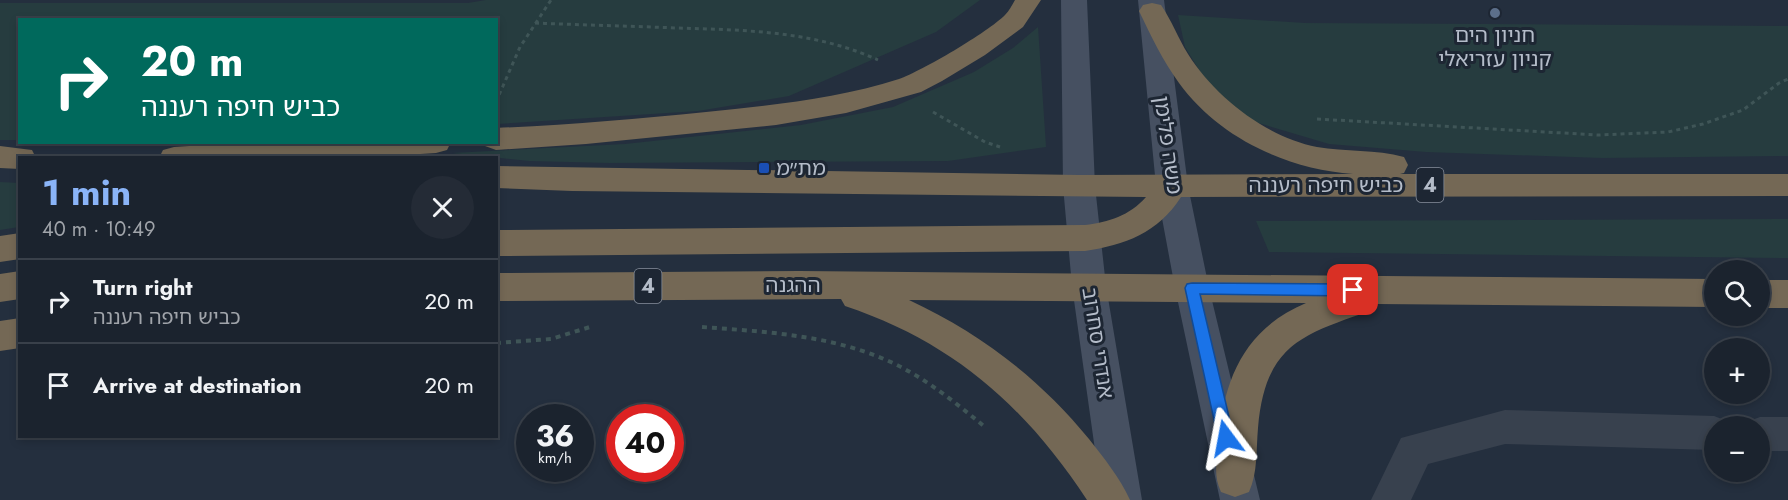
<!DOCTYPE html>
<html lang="en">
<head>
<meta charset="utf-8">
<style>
	body { margin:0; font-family:Jost,"Noto Sans Hebrew",sans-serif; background:#242b36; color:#f1f3f6; height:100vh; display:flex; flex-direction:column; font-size:22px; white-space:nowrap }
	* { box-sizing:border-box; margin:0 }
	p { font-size:20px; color:#a0a4aa }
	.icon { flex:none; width:33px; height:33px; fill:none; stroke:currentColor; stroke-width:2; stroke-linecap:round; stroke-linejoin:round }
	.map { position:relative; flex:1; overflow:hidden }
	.drawer { position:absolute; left:18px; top:156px; width:480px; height:282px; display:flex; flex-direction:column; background:#1b232e; border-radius:0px; box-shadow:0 3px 9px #0003,0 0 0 2px #39404a }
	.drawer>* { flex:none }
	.top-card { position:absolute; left:18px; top:18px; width:480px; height:126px; border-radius:0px; box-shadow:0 3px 9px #0003,0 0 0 2px #39404a; background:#00695c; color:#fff; overflow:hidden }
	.buttons { position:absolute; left:1704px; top:260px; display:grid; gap:12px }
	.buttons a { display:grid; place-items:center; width:66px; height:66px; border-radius:50%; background:#1b232e; box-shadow:0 3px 9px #0003,0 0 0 2px #39404a; font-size:30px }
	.speed { position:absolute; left:516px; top:404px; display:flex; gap:12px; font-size:30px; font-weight:700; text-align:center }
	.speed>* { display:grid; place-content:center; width:78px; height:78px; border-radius:50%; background:#1b232e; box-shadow:0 3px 9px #0003,0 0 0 2px #39404a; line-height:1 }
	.speed small { font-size:15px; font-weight:400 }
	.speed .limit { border:9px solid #d22; background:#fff; color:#111 }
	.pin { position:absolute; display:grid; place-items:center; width:51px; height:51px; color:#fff; margin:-26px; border-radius:12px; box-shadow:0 3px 9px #0006 }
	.me { position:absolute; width:66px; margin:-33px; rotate:347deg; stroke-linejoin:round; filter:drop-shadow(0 0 4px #0008) }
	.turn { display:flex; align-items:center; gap:21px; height:126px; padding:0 24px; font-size:27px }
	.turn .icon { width:78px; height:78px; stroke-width:2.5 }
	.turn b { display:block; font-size:42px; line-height:51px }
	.round { display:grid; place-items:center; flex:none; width:63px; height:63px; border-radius:32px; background:#242b36 }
	.overview { display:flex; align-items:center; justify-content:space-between; height:102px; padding:0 24px }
	h1 { font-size:36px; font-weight:700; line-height:45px; color:#8ab4f8 }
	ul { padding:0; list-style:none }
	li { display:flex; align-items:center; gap:18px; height:84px; padding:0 24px; border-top:2px solid #39404a }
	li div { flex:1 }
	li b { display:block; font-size:22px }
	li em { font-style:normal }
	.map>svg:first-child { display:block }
	.green { fill:#263c3f }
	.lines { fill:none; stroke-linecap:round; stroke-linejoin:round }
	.path-far1 { stroke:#3f5557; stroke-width:3; stroke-dasharray:4 4; stroke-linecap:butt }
	.path { stroke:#3f5557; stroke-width:4; stroke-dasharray:5 5; stroke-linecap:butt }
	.street { fill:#38414e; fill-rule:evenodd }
	.secondary { fill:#465061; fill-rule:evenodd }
	.highway { fill:#746855; fill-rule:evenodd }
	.route { fill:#1a73e8; stroke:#114b97; stroke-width:1.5 }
	.service-dot { fill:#5c6f8a; stroke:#1d2633; stroke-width:2 }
	.transit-dot { fill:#1a4fb4; stroke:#1d2633; stroke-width:2 }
	.labels { text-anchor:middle; stroke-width:6; stroke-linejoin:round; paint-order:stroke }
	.shield { fill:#1d2633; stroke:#878f9c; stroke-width:1.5 }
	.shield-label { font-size:20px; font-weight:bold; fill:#b4bcc9 }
	.poi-label { font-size:21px; fill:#b4bcc9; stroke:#1d2633 }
	.street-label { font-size:21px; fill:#b4bcc9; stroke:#1d2633 }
</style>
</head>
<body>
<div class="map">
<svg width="1788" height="500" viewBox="0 0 1788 500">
	<rect width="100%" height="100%" fill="#242f3e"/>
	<path class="green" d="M486,0H980L936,32L789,96L698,111L497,124L496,20H20L19,140H0V3H468Z
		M1178,15L1305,23L1788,26V156L1602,158L1426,152L1329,144L1252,121L1207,83L1185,47Z
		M1038,27L1046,147L948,161L609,163L529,161L452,153L625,144L801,125L893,107L974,72L1013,48Z
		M0,182L19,183V227L0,230Z
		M1788,219V258L1269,252L1256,221Z"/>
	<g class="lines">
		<path class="path-far1" d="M535,23C582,25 629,26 677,28C745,30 815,31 878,60
			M496,102L520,47L551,0
			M933,112L985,142L1000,147
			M1317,119L1598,135L1668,132L1703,124L1743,110L1779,83L1788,79"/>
		<path class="path" d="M702,327C767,332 835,335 895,364C928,380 957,404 985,427
			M496,343L551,339L590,327"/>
		<path class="street" d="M1505,410L1714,416L1727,421L1730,426H1714V450L1505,444L1428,464L1411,500H1371L1401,438Z
			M1760,417H1788V451H1760V426H1745L1747,422Z"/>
		<path class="secondary" d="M1061,0H1087L1095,186L1106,286L1142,500H1102L1072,286L1063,186Z
			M1138,0H1164L1188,186L1209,288L1260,500H1220L1175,288L1156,186Z"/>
		<path class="highway" d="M1015,0H1041L1023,27L985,55L942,81L921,92L846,113L776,125L586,144L496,150L485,146L483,142H496V128C567,125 636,119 706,112C771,105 837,99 899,79C922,71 988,32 1005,15C1009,11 1012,5 1015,0Z
			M1152,3L1161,5C1172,21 1178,38 1188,54C1215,97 1266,137 1317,147C1345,152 1376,149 1404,157L1408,165L1404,173L1400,174H1788V196L1181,197C1158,233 1125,245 1085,251L496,256V230L1085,225C1109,222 1129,216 1146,197L572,191L496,188V166L1079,175L1353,174C1287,169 1219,138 1179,83C1163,61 1151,36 1139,11L1143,5Z
			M250,142H451L447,150L436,153L358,158H159L163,150L174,147Z
			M0,146L32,150L36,158H20V169L0,168Z
			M20,233V259L0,262V236Z
			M20,271V299L0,302V274Z
			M799,271L1714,279V307L1376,304L1373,310C1303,334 1265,344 1258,428C1256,450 1258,472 1249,492L1235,497L1221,492C1213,475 1217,461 1218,442C1224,379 1244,329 1306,303L909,300C980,333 1039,378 1089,439C1104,458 1120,478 1130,500H1087C1025,406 953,342 845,306L841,299L496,301V273Z
			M1760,280H1788V308H1760Z
			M20,318V348L0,351V321Z"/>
	</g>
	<path class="route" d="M1192,283L1353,284L1358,286L1361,290L1358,294L1353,296L1200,294L1234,438L1231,443L1226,445L1220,443L1218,438L1185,288L1187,284Z"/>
	<circle class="service-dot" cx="1495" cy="13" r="6"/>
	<rect class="transit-dot" x="758" y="162" width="12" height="12" rx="3"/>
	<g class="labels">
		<g class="shield">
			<rect x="1416.5" y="168" width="27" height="34" rx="4.5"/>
			<rect x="634.5" y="269" width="27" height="34" rx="4.5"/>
		</g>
		<g class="shield-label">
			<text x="1430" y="192">4</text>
			<text x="648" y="293">4</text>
		</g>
		<g class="poi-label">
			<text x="1495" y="42">חניון הים<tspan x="1495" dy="24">קניון עזריאלי</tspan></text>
			<text x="776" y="175" text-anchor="start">מת״מ</text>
		</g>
		<g class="street-label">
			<text transform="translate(1168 145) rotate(82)" y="7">משה פלימן</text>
			<text x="1326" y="192">כביש חיפה רעננה</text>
			<text x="793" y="292">ההגנה</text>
			<text transform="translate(1098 343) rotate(81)" y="7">אנדרי סחרוב</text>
		</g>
	</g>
</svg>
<div class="buttons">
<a><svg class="icon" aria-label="search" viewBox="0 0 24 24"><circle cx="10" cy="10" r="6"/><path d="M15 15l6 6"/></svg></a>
<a>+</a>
<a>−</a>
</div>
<div class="speed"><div>36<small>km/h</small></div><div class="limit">40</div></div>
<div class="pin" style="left:1353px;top:290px;background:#d93025"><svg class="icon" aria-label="arrive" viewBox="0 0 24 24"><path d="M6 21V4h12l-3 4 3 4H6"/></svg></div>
<svg class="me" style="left:1226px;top:438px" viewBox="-20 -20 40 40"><path d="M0-17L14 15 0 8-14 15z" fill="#1a73e8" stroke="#fff" stroke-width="4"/></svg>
<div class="top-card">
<div class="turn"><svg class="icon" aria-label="right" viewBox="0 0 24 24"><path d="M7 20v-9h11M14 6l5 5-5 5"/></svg><div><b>20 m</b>כביש חיפה רעננה</div></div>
</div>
<section class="drawer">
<div class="overview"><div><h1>1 min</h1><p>40 m · 10:49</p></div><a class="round"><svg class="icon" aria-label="close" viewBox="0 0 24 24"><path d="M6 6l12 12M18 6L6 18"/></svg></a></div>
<ul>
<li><svg class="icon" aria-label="right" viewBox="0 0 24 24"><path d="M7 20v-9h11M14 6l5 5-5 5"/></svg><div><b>Turn right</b><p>כביש חיפה רעננה</p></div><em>20 m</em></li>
<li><svg class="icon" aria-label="arrive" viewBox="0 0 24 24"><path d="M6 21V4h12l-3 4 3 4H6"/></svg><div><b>Arrive at destination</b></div><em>20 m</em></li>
</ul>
</section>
</div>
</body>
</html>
